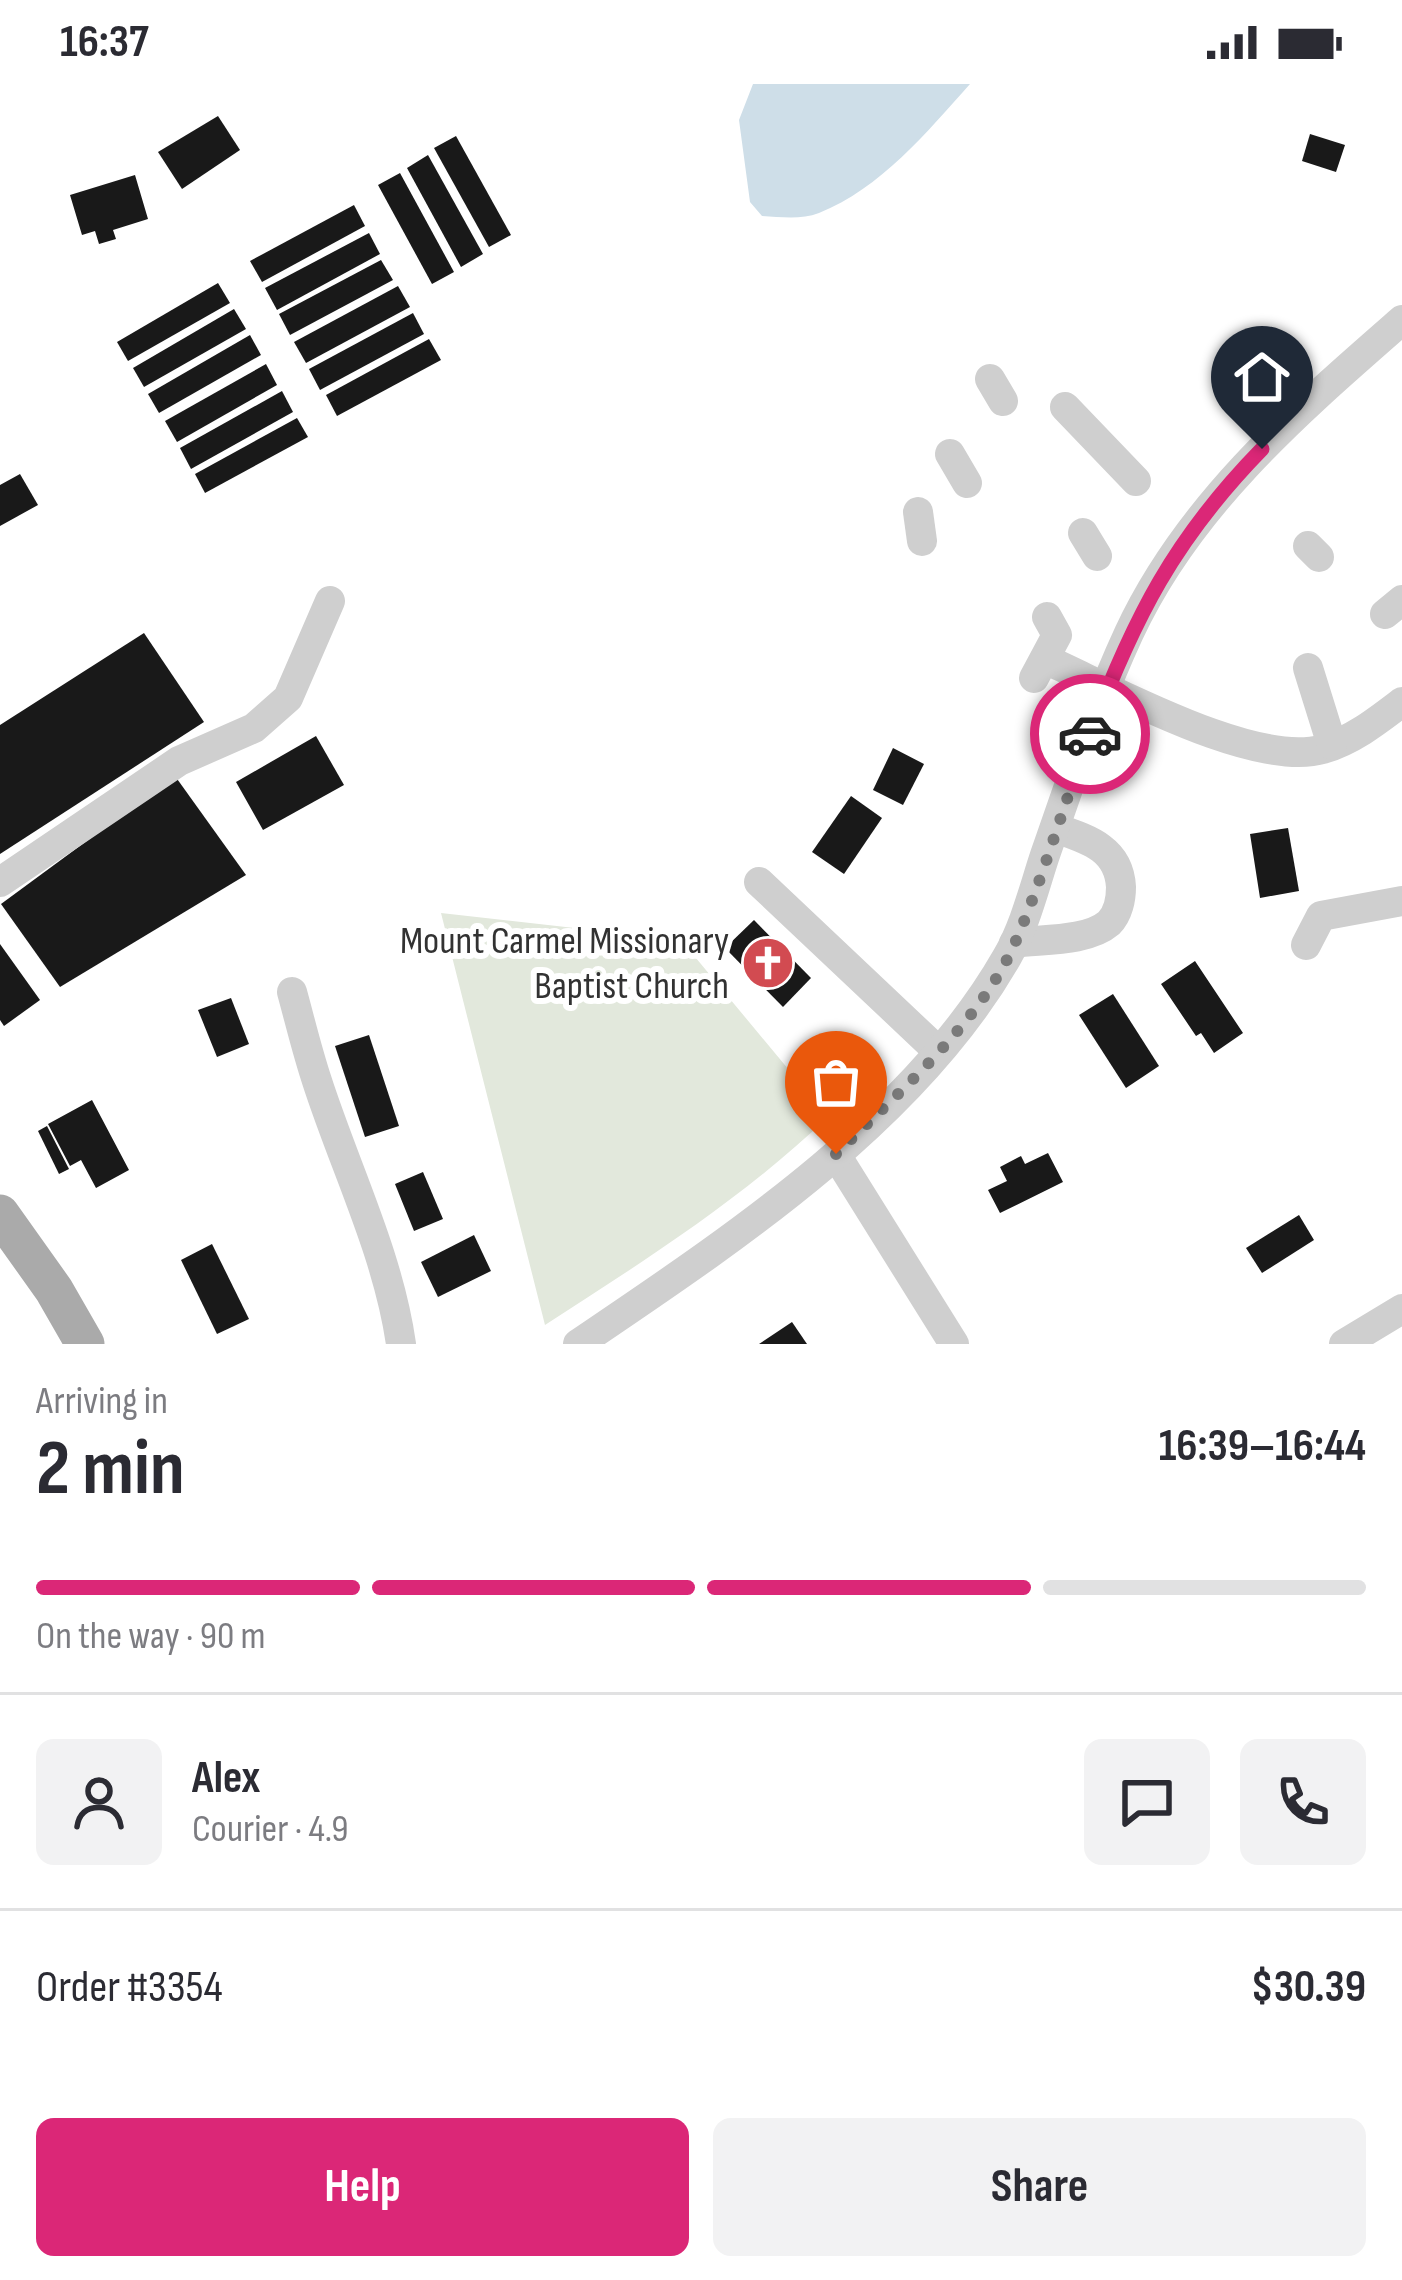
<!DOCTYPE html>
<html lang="en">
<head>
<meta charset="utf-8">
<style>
	body { margin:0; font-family:"Sofia Sans Condensed",sans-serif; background:#f2f2f3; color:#2b2b33; height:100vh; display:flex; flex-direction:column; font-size:45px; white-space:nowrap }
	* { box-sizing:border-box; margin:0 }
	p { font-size:39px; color:#7c7c81 }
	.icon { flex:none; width:66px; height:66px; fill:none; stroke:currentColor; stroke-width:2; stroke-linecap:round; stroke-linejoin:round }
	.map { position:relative; height:1260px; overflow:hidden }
	.side { display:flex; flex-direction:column; background:#fff; flex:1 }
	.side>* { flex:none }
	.pin { position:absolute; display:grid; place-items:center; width:102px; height:102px; color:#fff; margin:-123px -51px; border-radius:50% 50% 50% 0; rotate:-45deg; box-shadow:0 0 12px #0007 }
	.pin .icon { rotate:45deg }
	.courier { position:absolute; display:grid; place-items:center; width:120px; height:120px; margin:-60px; border:9px solid #db2777; border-radius:50%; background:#fff; color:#222; box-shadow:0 3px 15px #0007 }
	.summary em { font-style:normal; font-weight:700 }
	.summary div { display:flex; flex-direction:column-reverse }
	.summary { display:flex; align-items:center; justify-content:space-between; height:204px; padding:0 36px }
	h1 { font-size:78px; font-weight:700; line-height:90px }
	.bar { display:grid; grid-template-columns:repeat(4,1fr); gap:18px 12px; align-content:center; height:144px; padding:0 36px }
	.bar i { height:15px; border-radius:9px; background:#e1e1e2 }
	.bar .current { background:#db2777 }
	.bar p { grid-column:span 4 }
	.line { display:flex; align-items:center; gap:30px; padding:0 36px; border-top:3px solid #e1e1e2 }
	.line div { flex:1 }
	.round { display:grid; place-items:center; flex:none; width:126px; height:126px; border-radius:18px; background:#f2f2f3 }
	.cta { display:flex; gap:24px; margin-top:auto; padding:24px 36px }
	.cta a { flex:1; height:138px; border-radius:18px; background:#db2777; color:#fff; font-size:48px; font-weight:700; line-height:138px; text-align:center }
	.cta a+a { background:#f2f2f3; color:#2b2b33 }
	.status { display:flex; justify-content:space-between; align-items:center; height:84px; padding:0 60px; background:#fff; direction:ltr }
	.status svg { height:33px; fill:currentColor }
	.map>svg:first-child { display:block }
	.green { fill:#e2e8dc }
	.water { fill:#cedee8 }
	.building { fill:#191919 }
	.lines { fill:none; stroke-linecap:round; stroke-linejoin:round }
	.minor { stroke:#cfcfcf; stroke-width:30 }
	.major { stroke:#aaa; stroke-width:39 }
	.done { stroke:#7a7a7a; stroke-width:12; stroke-dasharray:0 21.6 }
	.route { stroke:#db2777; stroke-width:15 }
	.labels { text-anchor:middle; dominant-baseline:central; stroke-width:12; stroke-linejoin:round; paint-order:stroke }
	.poi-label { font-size:39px; fill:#323232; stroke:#fff; text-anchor:end }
</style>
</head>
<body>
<div class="status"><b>16:37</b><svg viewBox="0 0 49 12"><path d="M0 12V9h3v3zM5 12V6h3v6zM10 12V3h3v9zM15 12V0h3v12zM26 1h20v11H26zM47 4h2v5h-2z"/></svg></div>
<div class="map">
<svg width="1402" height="1260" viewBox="0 0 1402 1260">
	<rect width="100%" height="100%" fill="#fff"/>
	<path class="green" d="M441 829 681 856 828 1033C742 1115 644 1177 545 1241Z"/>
	<path class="water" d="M753 0H970C928 47 880 105 819 129 801 136 781 133 762 132L750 118 739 36Z"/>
	<g class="building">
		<path d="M218 32 240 66 182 105 158 68Z"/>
		<path d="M1310 50 1345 61 1336 88 1302 77Z"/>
		<path d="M456 52 511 151 489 163 434 64Z"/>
		<path d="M428 71 483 170 461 183 407 84Z"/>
		<path d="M400 89 454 188 432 200 378 101Z"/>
		<path d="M135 91 148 135 113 146 116 155 99 160 95 147 82 151 70 111Z"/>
		<path d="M354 121 365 142 262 198 250 177Z"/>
		<path d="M369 149 380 170 277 226 265 204Z"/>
		<path d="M381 176 393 196 290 251 279 230Z"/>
		<path d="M218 199 230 219 128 277 117 258Z"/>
		<path d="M398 202 410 223 306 279 294 258Z"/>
		<path d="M234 225 246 245 144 303 133 284Z"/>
		<path d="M413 229 424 250 320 306 309 285Z"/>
		<path d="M250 251 261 271 159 329 148 310Z"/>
		<path d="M429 255 441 276 337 332 326 311Z"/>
		<path d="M266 280 277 301 177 358 165 337Z"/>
		<path d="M282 307 293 328 191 385 180 364Z"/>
		<path d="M297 334 308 353 205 409 195 390Z"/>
		<path d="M20 390 38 421 0 442V401Z"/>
		<path d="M144 549 204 638 0 770V641Z"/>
		<path d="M316 652 344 701 263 746 236 698Z"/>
		<path d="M893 664 924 680 903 721 873 706Z"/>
		<path d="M175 692 246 791 60 903 1 820Z"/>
		<path d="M851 712 882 734 844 790 812 768Z"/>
		<path d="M1288 744 1299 807 1260 814 1250 750Z"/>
		<path d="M754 836 811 894 783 923 725 864Z"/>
		<path d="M0 860 40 916 4 942 0 936Z"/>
		<path d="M1195 877 1243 949 1214 969 1201 949 1196 952 1161 900Z"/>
		<path d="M1113 910 1159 982 1126 1004 1079 931Z"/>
		<path d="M231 914 249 960 217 973 198 926Z"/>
		<path d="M369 951 399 1042 365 1053 335 962Z"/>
		<path d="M92 1016 129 1086 96 1104 81 1076 70 1082 48 1040Z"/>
		<path d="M47 1042 69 1085 59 1090 38 1047Z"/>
		<path d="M1048 1069 1063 1098 1000 1129 988 1106 1007 1097 1000 1083 1021 1072 1025 1080Z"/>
		<path d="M423 1088 443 1135 414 1147 395 1100Z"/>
		<path d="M1299 1131 1314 1156 1262 1189 1246 1164Z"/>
		<path d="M474 1151 491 1187 438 1213 421 1178Z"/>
		<path d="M212 1160 249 1235 217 1250 181 1176Z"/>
		<path d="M792 1238 807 1260H759Z"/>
	</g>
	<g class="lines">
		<g class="minor">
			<path d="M990 295 1003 317"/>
			<path d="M1065 323 1136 397"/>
			<path d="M950 370 967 399"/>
			<path d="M918 428 922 457"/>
			<path d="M1083 449 1097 472"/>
			<path d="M1308 462 1319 473"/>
			<path d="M1385 530 1402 516"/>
			<path d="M1047 576C1112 605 1256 685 1323 665 1353 656 1377 637 1402 618"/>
			<path d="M1308 584 1332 661"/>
			<path d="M1034 594 1057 551 1047 533"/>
			<path d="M0 798 179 677 254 644 288 614 330 517"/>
			<path d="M759 798 938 967"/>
			<path d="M1014 859C1041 855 1087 858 1109 839 1118 830 1121 815 1121 803 1119 764 1087 755 1055 744"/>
			<path d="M1306 861 1321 832 1402 817"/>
			<path d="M292 908C300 937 307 967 317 997 345 1084 388 1169 401 1260"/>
			<path d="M836 1071 954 1260"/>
			<path d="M578 1260C730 1157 914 1036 1007 873 1025 842 1034 804 1045 771 1071 697 1096 620 1129 549 1189 420 1298 327 1402 236"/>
			<path d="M1344 1260 1402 1225"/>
		</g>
		<path class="major" d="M0 1130 54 1206 85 1260"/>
	</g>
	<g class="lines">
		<path class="done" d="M836 1070C897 1010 980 939 1015 859 1044 792 1064 719 1090 650"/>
		<path class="route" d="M1090 650C1134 534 1174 455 1262 365"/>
	</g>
	<defs>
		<g id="church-disc" transform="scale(2.7)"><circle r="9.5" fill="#d24b51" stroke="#fff"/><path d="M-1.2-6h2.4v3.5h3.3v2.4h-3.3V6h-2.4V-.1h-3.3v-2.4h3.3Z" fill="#fff"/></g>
	</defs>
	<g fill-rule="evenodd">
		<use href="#church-disc" x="768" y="879"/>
	</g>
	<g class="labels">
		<g class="poi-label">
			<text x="729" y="857">Mount Carmel Missionary<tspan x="729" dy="45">Baptist Church</tspan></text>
		</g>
	</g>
</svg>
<div class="pin" style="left:836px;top:1070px;background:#ea580c"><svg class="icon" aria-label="bag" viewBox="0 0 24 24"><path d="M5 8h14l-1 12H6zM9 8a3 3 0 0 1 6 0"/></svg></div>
<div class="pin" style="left:1262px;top:365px;background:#1f2937"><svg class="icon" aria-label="home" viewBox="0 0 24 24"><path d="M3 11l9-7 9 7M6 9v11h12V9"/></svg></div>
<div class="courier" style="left:1090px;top:650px"><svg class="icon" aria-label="car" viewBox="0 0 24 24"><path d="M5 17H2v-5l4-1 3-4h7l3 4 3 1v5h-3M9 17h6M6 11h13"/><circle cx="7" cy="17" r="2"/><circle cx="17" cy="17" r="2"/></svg></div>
</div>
<section class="side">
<div class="summary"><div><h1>2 min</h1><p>Arriving in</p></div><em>16:39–16:44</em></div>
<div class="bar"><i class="current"></i><i class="current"></i><i class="current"></i><i></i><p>On the way · 90 m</p></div>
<div class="line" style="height:216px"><a class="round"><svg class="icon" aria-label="person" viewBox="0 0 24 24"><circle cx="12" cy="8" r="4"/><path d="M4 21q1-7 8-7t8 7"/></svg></a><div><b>Alex</b><p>Courier · 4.9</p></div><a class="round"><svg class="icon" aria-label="chat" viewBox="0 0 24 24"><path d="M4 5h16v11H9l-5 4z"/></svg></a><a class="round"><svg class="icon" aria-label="phone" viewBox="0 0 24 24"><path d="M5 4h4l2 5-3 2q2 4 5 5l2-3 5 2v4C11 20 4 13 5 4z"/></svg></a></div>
<div class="line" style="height:156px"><div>Order #3354</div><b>$30.39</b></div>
<div class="cta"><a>Help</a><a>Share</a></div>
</section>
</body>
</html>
